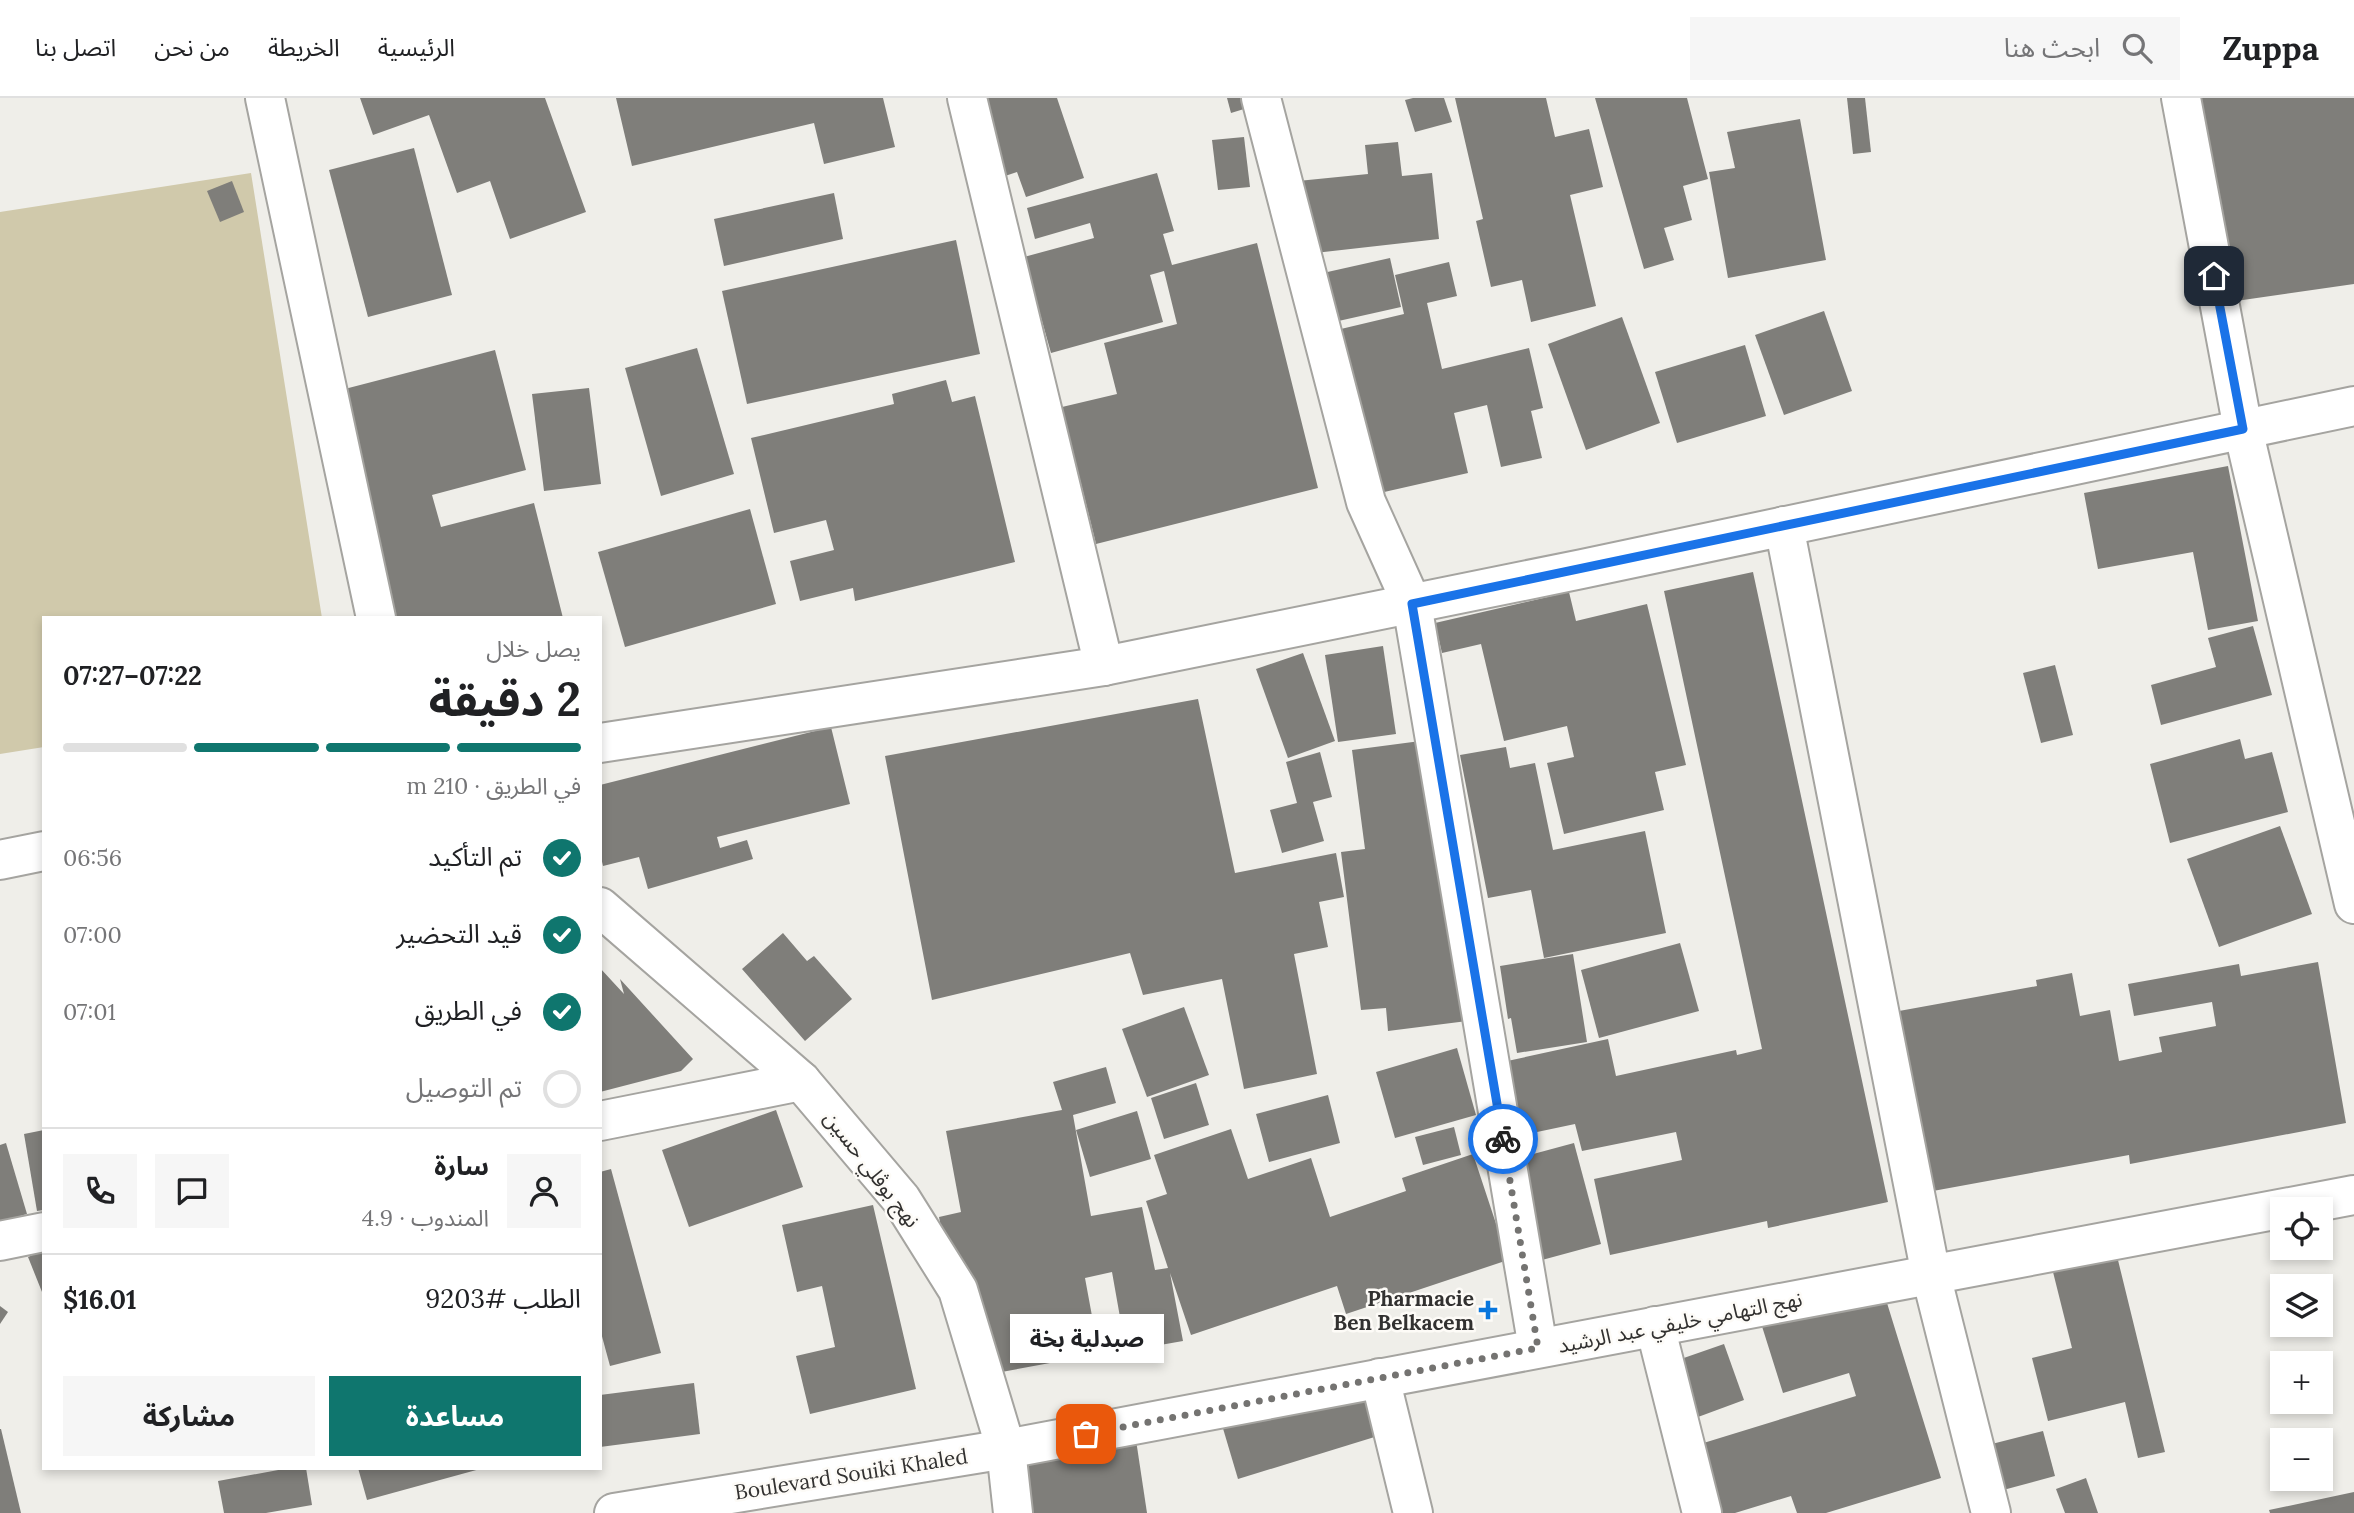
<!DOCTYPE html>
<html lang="ar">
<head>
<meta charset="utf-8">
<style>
	body { margin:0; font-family:Lora,"Noto Sans Arabic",serif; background:#f6f6f6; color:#202124; direction:rtl; height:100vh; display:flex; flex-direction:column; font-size:26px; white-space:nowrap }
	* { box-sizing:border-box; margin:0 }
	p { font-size:23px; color:#757577 }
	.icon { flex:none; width:38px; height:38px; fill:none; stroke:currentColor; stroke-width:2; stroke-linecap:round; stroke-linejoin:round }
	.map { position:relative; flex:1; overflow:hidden; direction:ltr }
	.side { position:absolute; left:42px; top:518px; width:560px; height:854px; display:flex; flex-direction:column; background:#fff; border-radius:0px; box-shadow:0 4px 10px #0003; direction:rtl }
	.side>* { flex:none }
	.buttons { position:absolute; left:2270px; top:1099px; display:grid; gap:14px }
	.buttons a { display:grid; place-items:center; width:63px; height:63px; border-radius:0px; background:#fff; box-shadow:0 4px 10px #0003; font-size:35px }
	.pin { position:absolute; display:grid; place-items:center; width:60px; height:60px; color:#fff; margin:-30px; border-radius:14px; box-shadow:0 4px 10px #0006 }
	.courier { position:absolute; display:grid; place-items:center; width:70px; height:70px; margin:-35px; border:5px solid #1a73e8; border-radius:50%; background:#fff; color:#222; box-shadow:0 2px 9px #0007 }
	.bubble { position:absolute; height:49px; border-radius:0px; background:#fff; box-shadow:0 4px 10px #0003; font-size:23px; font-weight:700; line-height:49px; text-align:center; direction:rtl }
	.summary em { font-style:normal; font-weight:700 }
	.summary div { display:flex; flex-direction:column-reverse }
	.summary { display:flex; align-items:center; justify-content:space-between; height:119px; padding:0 21px }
	h1 { font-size:46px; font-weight:700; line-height:52px }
	.bar { display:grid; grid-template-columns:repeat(4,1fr); gap:10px 7px; align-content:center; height:84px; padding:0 21px }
	.bar i { height:9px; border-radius:5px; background:#e0e0e0 }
	.bar .current { background:#0f766e }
	.bar p { grid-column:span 4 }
	.line { display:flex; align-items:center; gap:18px; padding:0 21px; border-top:2px solid #e0e0e0 }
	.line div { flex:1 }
	.round { display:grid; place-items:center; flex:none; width:74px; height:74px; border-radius:0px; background:#f6f6f6 }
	ol { padding:0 21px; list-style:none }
	li { display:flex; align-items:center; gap:21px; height:77px }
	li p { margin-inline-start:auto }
	li .icon { padding:7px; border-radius:50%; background:#0f766e; color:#fff; stroke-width:4 }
	li:last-child { color:#757577 }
	li i { width:38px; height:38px; border:4px solid #e0e0e0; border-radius:50% }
	.cta { display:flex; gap:14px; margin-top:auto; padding:14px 21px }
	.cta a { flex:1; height:80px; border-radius:0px; background:#0f766e; color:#fff; font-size:28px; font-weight:700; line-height:80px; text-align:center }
	.cta a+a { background:#f6f6f6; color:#202124 }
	header { display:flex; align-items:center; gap:42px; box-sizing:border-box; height:98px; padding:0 35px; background:#fff; border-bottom:2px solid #e0e0e0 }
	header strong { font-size:33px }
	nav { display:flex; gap:38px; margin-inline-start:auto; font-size:24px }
	.search { width:490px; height:63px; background:#f6f6f6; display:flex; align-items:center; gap:18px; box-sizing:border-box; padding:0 24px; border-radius:0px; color:#757577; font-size:26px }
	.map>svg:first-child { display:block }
	.green { fill:#d0c9ab }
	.building { fill:#7f7e7a }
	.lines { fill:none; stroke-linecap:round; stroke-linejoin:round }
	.minor-casing { stroke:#a5a4a0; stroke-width:42 }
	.secondary-casing { stroke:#a5a4a0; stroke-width:42 }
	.primary-casing { stroke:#a5a4a0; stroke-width:42 }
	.minor { stroke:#fff; stroke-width:38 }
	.secondary { stroke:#fff; stroke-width:38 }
	.primary { stroke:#fff; stroke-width:38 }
	.done { stroke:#747371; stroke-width:7; stroke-dasharray:0 12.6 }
	.route { stroke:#1a73e8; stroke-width:9 }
	.poi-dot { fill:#0876dd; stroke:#fdfbf7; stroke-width:2.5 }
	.labels { text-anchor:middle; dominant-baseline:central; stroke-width:5; stroke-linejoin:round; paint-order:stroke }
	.street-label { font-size:21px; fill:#323130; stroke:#fdfbf7 }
	.poi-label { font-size:21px; font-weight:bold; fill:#323130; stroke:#fdfbf7; text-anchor:end }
</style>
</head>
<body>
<header>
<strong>Zuppa</strong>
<div class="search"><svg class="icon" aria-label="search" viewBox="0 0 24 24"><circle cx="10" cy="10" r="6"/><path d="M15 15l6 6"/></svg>ابحث هنا</div>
<nav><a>الرئيسية</a><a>الخريطة</a><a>من نحن</a><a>اتصل بنا</a></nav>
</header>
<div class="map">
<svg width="2354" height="1415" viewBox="0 0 2354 1415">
	<rect width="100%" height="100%" fill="#efeee9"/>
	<path class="green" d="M251 75 322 520H44V649L0 656V114Z"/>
	<g class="building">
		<path d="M360 0H545L586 114 510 141 490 83 457 95 429 17 373 37Z"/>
		<path d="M616 0H883L895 49 824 66 814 25 632 68Z"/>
		<path d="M972 0H1057L1084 80 1026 99 1017 74 999 80Z"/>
		<path d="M1227 0H1255L1257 7 1231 15Z"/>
		<path d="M1413 0H1444L1452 24 1415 34 1405 2Z"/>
		<path d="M1455 0H1546L1555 39 1589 31 1603 89 1570 97 1596 208 1531 224 1522 182 1491 189 1476 123 1483 121Z"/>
		<path d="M1595 0H1687L1708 81 1683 88 1692 122 1664 130 1674 162 1644 171Z"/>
		<path d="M1847 0H1865L1871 54 1853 56Z"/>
		<path d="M2198 0H2354V186L2229 204Z"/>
		<path d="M1800 21 1826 162 1728 180 1709 74 1735 70 1727 34Z"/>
		<path d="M1244 39 1250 89 1218 92 1212 42Z"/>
		<path d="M1398 44 1402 78 1432 75 1439 141 1306 156 1298 83 1368 76 1365 47Z"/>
		<path d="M414 50 452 197 368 219 329 72Z"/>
		<path d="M1157 75 1174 133 1163 136 1172 167 1257 145 1318 390 1096 446 1062 309 1117 296 1104 245 1177 226 1164 173 1150 177 1163 224 1051 255 1024 159 1094 140 1090 125 1035 141 1027 110Z"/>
		<path d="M232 83 244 114 220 124 207 93Z"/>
		<path d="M834 95 843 141 724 168 714 121Z"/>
		<path d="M956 142 980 256 747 306 722 193Z"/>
		<path d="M1390 160 1401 209 1334 224 1323 175Z"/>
		<path d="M1449 164 1457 198 1427 205 1442 271 1529 250 1543 310 1531 313 1542 360 1501 369 1487 307 1454 315 1468 375 1371 397 1324 235 1404 216 1395 177Z"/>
		<path d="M1824 213 1852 293 1784 317 1755 237Z"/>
		<path d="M1622 219 1660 325 1586 352 1548 246Z"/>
		<path d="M1745 247 1766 318 1677 345 1655 274Z"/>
		<path d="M697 250 734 376 661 398 625 270Z"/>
		<path d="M495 252 526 372 432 397 441 429 534 405 563 520H395L337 293Z"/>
		<path d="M946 282 952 304 975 298 1015 464 855 503 853 490 800 503 790 463 834 452 826 422 774 435 751 340 894 306 892 296Z"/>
		<path d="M589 290 601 386 544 393 532 296Z"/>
		<path d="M2228 368 2258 523 2208 532 2193 454 2098 471 2084 395Z"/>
		<path d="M750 411 776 506 625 549 598 454Z"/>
		<path d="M1753 474 1888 1104 1768 1130 1767 1123 1610 1157 1594 1081 1682 1062 1676 1034 1582 1053 1575 1026 1513 1039 1498 965 1608 941 1616 978 1736 952 1737 957 1762 951 1664 493Z"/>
		<path d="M1569 494 1576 523 1647 506 1686 667 1655 674 1664 712 1564 736 1547 665 1574 659 1567 628 1504 643 1481 546 1442 555 1435 525Z"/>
		<path d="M2253 528 2272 597 2161 627 2151 587 2216 569 2208 540Z"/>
		<path d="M1383 548 1396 636 1338 644 1325 557Z"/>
		<path d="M1303 555 1335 643 1288 660 1256 571Z"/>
		<path d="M2055 567 2073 637 2041 645 2023 575Z"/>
		<path d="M1198 601 1235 775 1336 755 1344 799 1319 804 1328 849 1294 856 1317 976 1244 991 1222 881 1143 897 1130 855 932 902 885 658Z"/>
		<path d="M831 629 850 706 717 739 720 750 747 742 753 761 648 791 639 759 603 768 600 755V687Z"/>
		<path d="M2240 641 2245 661 2272 654 2288 714 2170 745 2150 666Z"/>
		<path d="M1428 642 1483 921 1388 933 1386 910 1361 912 1341 754 1365 751 1352 652Z"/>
		<path d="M1506 649 1510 670 1535 665 1553 752 1645 733 1666 835 1544 860 1531 792 1488 800 1460 657Z"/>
		<path d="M1320 654 1332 699 1313 704 1324 743 1282 755 1270 712 1297 705 1286 664Z"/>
		<path d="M2280 728 2312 816 2219 849 2187 761Z"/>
		<path d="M783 835 807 863 814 858 852 901 805 943 742 871Z"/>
		<path d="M1680 845 1699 913 1599 940 1581 872Z"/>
		<path d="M1573 856 1587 944 1517 955 1511 920 1508 921 1500 868Z"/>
		<path d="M2318 864 2346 1025 2130 1066 2129 1057 1922 1095 1888 915 2037 888 2036 882 2072 875 2080 918 2110 912 2119 963 2162 954 2159 939 2216 928 2212 904 2134 918 2128 886 2239 866 2241 878Z"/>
		<path d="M600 870 624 896 620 881 693 961 681 973 600 994Z"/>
		<path d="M1184 909 1209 977 1147 999 1122 931Z"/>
		<path d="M1457 950 1476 1017 1395 1040 1376 974Z"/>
		<path d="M1106 969 1116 1005 1073 1017 1091 1118 1142 1109 1155 1172 1168 1170 1146 1103 1167 1096 1154 1057 1231 1031 1248 1081 1311 1060 1330 1119 1406 1093 1402 1080 1473 1056 1508 1162 1346 1216 1337 1188 1191 1237 1170 1175 1183 1243 1126 1253 1112 1174 1085 1180 1099 1256 969 1280 939 1119 961 1114 946 1033 1062 1012 1053 984Z"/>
		<path d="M1196 985 1209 1027 1164 1041 1151 1000Z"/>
		<path d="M1328 997 1340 1045 1269 1064 1256 1016Z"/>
		<path d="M776 1012 803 1089 689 1129 662 1052Z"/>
		<path d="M1137 1013 1151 1061 1090 1079 1076 1032Z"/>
		<path d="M1454 1029 1461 1057 1423 1067 1415 1039Z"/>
		<path d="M44 1032V1112L37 1113 24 1036Z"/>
		<path d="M6 1045 27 1116 0 1124V1047Z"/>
		<path d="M1574 1045 1601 1146 1542 1162 1515 1061Z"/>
		<path d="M611 1071 661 1255 610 1268 600 1231V1074Z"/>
		<path d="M873 1107 916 1291 810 1316 796 1258 835 1249 822 1188 797 1194 782 1127Z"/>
		<path d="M44 1152V1199L28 1159Z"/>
		<path d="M2117 1158 2165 1354 2138 1360 2125 1304 2048 1323 2032 1260 2072 1250 2053 1174Z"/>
		<path d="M1883 1192 1941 1380 1826 1415H1797L1791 1398 1735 1415H1718L1697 1347 1856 1298 1849 1275 1783 1295 1760 1222Z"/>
		<path d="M0 1208 8 1214 0 1226Z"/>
		<path d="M1724 1246 1744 1302 1698 1319 1678 1262Z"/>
		<path d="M1362 1273 1381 1337 1238 1381 1219 1317Z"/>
		<path d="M694 1285 700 1336 600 1349V1297Z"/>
		<path d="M0 1331H1L21 1415H0Z"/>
		<path d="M2043 1333 2055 1378 1992 1395 1980 1349Z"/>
		<path d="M1136 1342 1147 1415H1009L1001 1361Z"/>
		<path d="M289 1370H306L312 1407 266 1415H224L218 1383Z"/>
		<path d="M358 1370H479L480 1371 367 1402Z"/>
		<path d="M2086 1380 2098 1415H2065L2056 1391Z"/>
		<path d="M2354 1394V1415H2270L2269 1412Z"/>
	</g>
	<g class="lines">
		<g class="minor-casing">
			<g id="minor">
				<path d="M265 0 376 520"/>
				<path d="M967 0 1104 568"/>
				<path d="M1261 0 1366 404 1412 506 1538 1250"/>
				<path d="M2181 0 2243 331 2354 806"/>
				<path d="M1784 428 1931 1177 1991 1415"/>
				<path d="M600 1023 801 983"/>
				<path d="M0 1143 44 1134"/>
				<path d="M1655 1228 1702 1415"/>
				<path d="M1380 1280 1413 1415"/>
				<path d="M614 1415 1006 1351 2354 1097"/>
			</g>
		</g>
		<g class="secondary-casing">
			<path id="secondary" d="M600 809 801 983 901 1101 958 1192 1006 1351 1013 1415"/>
		</g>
		<g class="primary-casing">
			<g id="primary">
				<path d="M600 645 1104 568 1582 471 2354 308"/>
				<path d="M0 762 44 753"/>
			</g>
		</g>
		<use href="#minor" class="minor"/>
		<use href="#secondary" class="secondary"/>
		<use href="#primary" class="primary"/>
	</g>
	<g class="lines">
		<path class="done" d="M1086 1336 1538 1250 1503 1041"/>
		<path class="route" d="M1503 1041 1412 506 2243 331 2214 178"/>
	</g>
	<path class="poi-dot" d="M1484.5 1201.5h7v7h7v7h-7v7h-7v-7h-7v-7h7z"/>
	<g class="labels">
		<g class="street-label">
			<text transform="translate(872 1071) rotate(52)">نهج بوڨلي حسين</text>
			<text transform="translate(1680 1224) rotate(-11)">نهج التهامي خليفي عبد الرشيد</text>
			<text transform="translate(851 1376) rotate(-9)">Boulevard Souiki Khaled</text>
		</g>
		<g class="poi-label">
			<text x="1474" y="1200">Pharmacie<tspan x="1474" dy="24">Ben Belkacem</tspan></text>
		</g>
	</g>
</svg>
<div class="buttons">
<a><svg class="icon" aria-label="locate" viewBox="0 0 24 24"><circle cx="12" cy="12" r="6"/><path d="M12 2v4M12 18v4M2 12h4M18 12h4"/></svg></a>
<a><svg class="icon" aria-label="layers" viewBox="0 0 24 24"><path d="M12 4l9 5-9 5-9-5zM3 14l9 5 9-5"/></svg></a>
<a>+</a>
<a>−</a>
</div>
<div class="pin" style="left:1086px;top:1336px;background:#ea580c"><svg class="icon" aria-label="bag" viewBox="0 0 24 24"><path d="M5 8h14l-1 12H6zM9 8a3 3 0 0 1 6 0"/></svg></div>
<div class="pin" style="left:2214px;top:178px;background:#1f2937"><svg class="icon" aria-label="home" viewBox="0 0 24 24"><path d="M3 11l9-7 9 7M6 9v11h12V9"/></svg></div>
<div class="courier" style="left:1503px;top:1041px"><svg class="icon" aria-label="bike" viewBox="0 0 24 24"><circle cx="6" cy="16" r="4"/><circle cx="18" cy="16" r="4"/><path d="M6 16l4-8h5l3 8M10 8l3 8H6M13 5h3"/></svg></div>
<div class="bubble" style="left:1010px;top:1216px;width:154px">صبدلية بخة</div>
<section class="side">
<div class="summary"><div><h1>2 دقيقة</h1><p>يصل خلال</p></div><em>07:22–07:27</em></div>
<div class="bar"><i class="current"></i><i class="current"></i><i class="current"></i><i></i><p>في الطريق · 210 m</p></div>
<ol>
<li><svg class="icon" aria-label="check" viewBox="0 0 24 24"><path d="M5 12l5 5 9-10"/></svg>تم التأكيد<p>06:56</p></li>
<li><svg class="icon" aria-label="check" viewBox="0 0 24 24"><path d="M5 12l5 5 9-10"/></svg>قيد التحضير<p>07:00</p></li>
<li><svg class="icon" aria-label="check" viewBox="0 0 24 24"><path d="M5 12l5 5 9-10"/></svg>في الطريق<p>07:01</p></li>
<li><i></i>تم التوصيل</li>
</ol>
<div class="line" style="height:126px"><a class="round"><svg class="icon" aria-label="person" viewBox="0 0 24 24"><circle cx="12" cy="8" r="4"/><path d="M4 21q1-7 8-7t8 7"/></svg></a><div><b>سارة</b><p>المندوب · 4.9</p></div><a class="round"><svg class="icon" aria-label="chat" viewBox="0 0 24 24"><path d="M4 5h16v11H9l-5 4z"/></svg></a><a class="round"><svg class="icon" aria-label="phone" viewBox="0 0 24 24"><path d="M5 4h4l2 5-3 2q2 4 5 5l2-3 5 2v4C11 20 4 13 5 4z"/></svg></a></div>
<div class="line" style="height:91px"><div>الطلب #9203</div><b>$16.01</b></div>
<div class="cta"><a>مساعدة</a><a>مشاركة</a></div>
</section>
</div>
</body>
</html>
